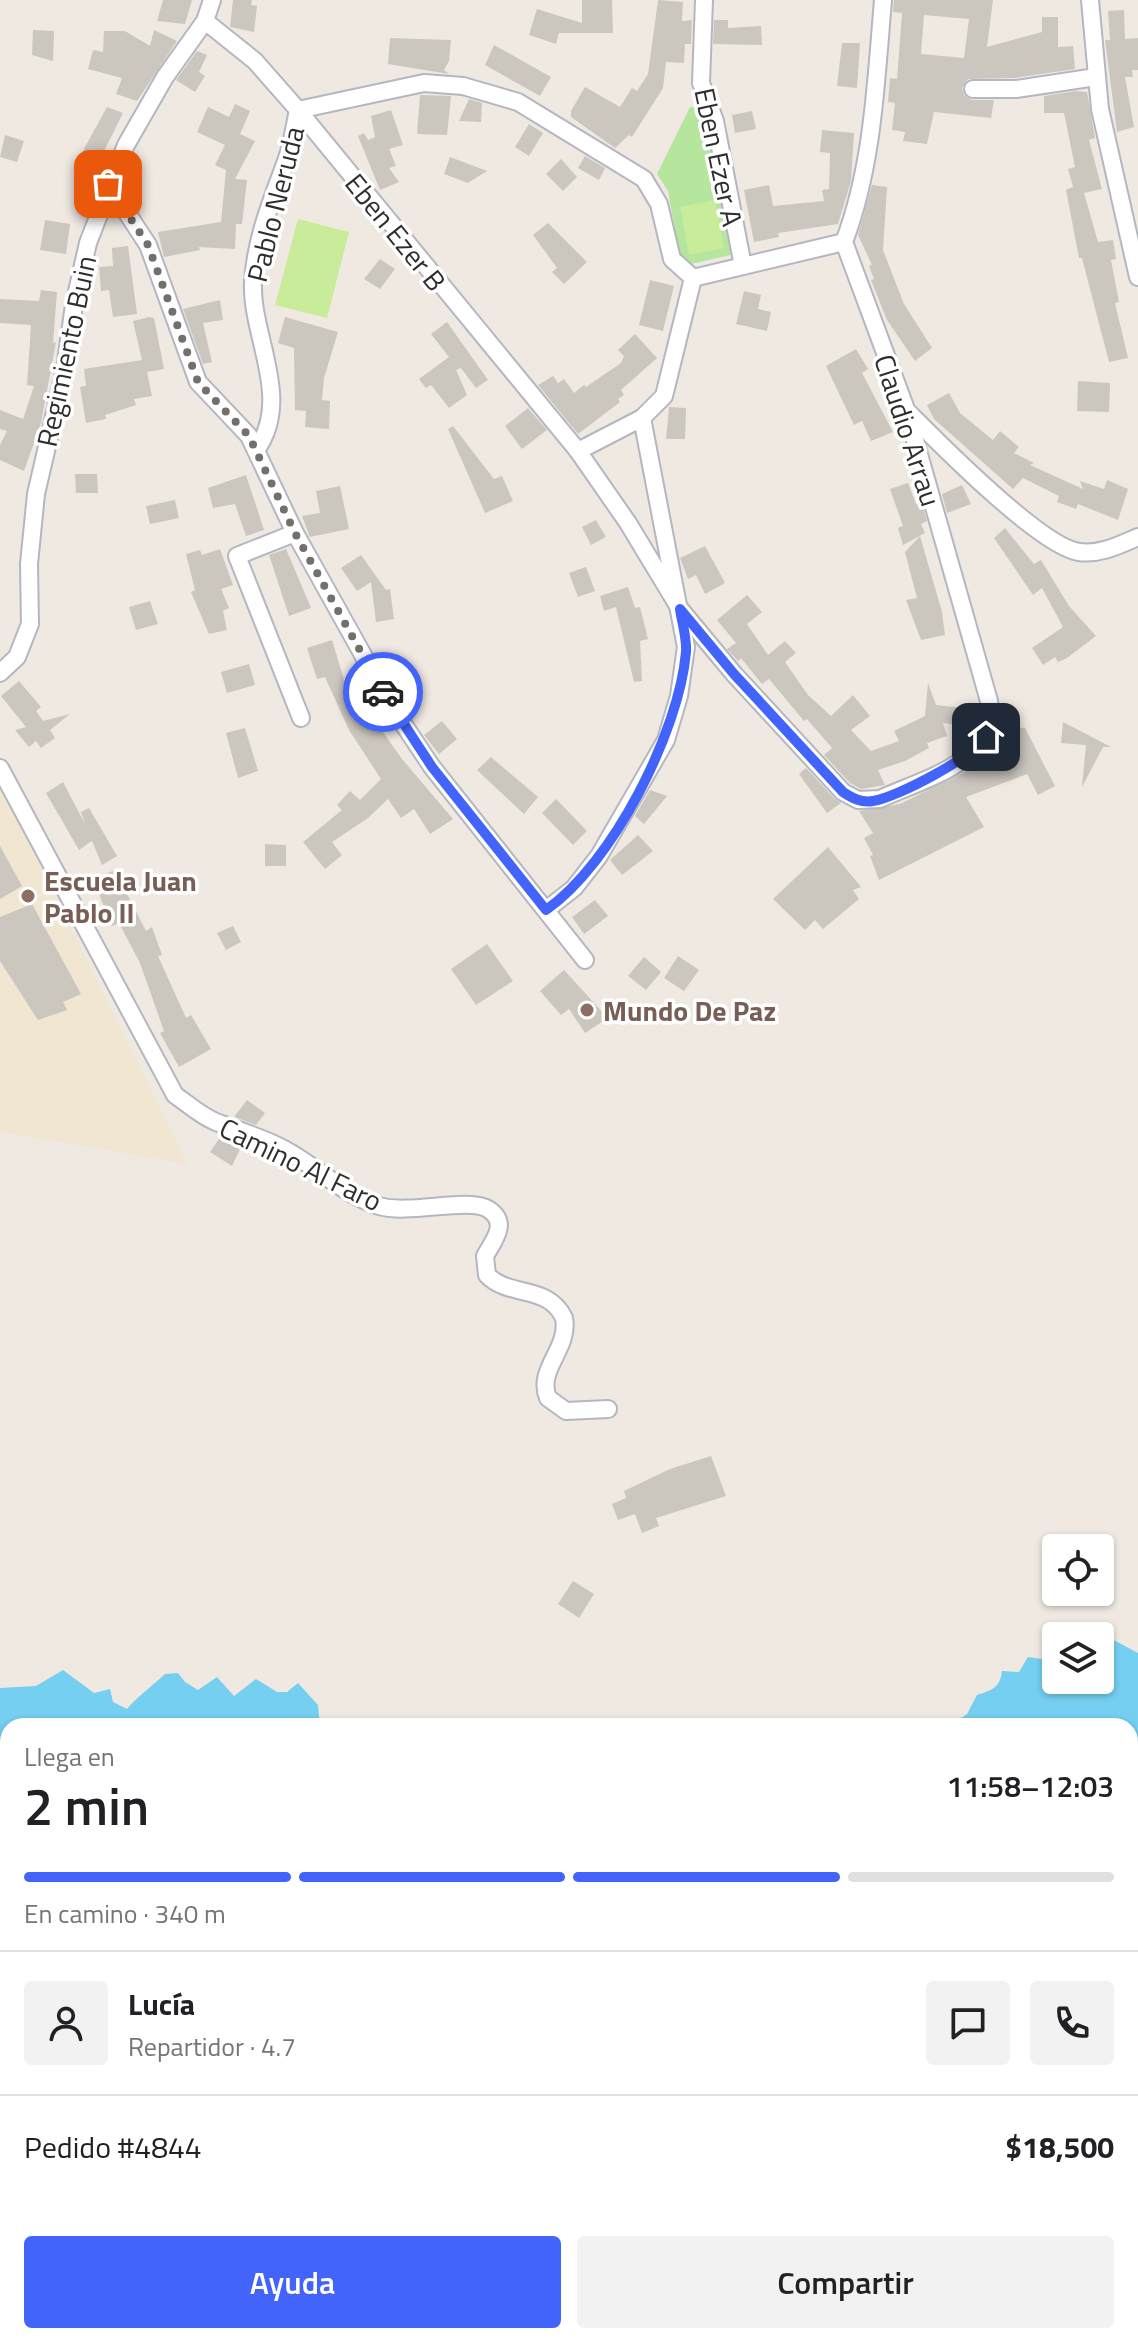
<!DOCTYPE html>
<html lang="es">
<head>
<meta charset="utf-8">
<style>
	body { margin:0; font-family:"Titillium Web",sans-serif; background:#f2f2f2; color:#202124; height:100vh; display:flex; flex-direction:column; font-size:30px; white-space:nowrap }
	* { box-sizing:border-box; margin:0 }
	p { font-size:26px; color:#757577 }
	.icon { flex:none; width:44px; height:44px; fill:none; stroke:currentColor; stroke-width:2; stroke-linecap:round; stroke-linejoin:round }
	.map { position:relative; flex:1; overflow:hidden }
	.sheet { position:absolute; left:0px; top:1718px; width:1138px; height:626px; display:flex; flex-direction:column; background:#fff; border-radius:24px 24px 0 0; box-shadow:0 2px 6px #0004 }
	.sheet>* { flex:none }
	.fabs { position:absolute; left:1042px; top:1534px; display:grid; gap:16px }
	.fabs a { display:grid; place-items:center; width:72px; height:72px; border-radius:8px; background:#fff; box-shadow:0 2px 6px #0004; font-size:40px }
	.pin { position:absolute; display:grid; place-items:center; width:68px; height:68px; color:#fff; margin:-34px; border-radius:16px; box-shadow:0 4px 12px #0006 }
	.courier { position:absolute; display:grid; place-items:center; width:80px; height:80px; margin:-40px; border:6px solid #4264fb; border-radius:50%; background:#fff; color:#222; box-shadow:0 2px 10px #0007 }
	.summary em { font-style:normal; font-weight:600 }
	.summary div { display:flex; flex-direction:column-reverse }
	.summary { display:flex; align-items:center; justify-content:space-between; height:136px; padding:0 24px }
	h1 { font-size:52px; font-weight:600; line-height:60px }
	.bar { display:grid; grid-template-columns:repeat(4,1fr); gap:12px 8px; align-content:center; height:96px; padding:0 24px }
	.bar i { height:10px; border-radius:6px; background:#e0e0e0 }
	.bar .selected { background:#4264fb }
	.bar p { grid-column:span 4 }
	.line { display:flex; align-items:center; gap:20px; padding:0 24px; border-top:2px solid #e0e0e0 }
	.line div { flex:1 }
	.round { display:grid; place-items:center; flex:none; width:84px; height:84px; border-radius:8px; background:#f2f2f2 }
	.cta { display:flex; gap:16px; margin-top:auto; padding:16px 24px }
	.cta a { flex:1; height:92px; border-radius:8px; background:#4264fb; color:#fff; font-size:32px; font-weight:600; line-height:92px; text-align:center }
	.cta a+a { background:#f2f2f2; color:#202124 }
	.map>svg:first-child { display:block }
	.education { fill:#f0e6d1 }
	.green { fill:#b6e59e }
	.pitch { fill:#c9ec9a }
	.water { fill:#75cff0 }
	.building { fill:#cbc7bf; fill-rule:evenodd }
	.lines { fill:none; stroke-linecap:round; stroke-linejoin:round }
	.street-casing { stroke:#b4b7c1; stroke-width:20 }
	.street { stroke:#fff; stroke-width:16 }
	.done { stroke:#726f6d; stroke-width:8; stroke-dasharray:0 14.4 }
	.route { stroke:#4264fb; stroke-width:10 }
	.education-dot { fill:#8d6e63; stroke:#fff; stroke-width:3 }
	.labels { text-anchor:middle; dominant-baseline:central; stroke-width:7; stroke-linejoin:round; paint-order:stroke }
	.street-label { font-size:28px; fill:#2e2e2e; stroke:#fff }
	.education-label { font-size:28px; font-weight:bold; fill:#785e54; stroke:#fff; text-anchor:start }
</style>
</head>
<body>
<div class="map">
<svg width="1138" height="2343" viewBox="0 0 1138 2343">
	<rect width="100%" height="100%" fill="#efe9e1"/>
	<path class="education" d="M0 787 9 802 187 1164 0 1132Z"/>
	<path class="green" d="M690 107 702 108 715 149 735 254 691 264 680 258 668 191 657 174Z"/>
	<g class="pitch">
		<path d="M715 200 724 248 689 255 680 207Z"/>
		<path d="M298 219 349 232 327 318 275 305Z"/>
	</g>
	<path class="water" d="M1095 1630 1138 1653V2343H0V1688L36 1686 63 1670 94 1693 110 1689 113 1702 127 1709C138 1696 152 1686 165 1674L178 1673 185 1682 198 1690 217 1677 234 1696 256 1679 277 1692H287L298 1683 318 1705 320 1726H8V2336H1130V1726H949L967 1714 977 1695C992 1690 1000 1688 1002 1671L1019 1672 1028 1657 1049 1660 1056 1653V1680H1100V1636H1091Z"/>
	<g class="building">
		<path d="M163 0H192L185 24 157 21Z"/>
		<path d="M233 0H252L251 5 257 6 254 32 230 27Z"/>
		<path d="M582 0H612L613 33H559L556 44 529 35 537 9 582 23Z"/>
		<path d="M658 0 683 2 682 21 692 20 691 44H685L684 63 666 62 663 88 632 137 629 135 615 148 571 117V111L585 87 620 107 632 88 637 91 648 74Z"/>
		<path d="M894 0H993L987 47 1042 32V17H1058V47L1073 46 1075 69 1015 78 968 79 962 88 964 95 972 100H994L991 118 934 112 927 144 903 141 905 132 892 130 895 103 888 102 890 78 897 79 902 13 893 12ZM924 15 969 19 964 58 921 54Z"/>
		<path d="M1124 10 1125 39 1138 38V70H1132L1133 77H1125L1134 127 1117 132 1105 40H1110L1108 11Z"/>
		<path d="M714 20H728V28L761 26 762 45 713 44Z"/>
		<path d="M33 30 54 31 53 61 32 55Z"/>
		<path d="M154 30 177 41 137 101 116 94 122 78 88 69 93 50 103 52 104 31H125L150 46Z"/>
		<path d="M390 38 451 40 449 61 444 70 449 74 388 64Z"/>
		<path d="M842 43H860L857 88 837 86Z"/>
		<path d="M494 45 551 77 540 96 485 65Z"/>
		<path d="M197 51 207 55 199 72 205 76 195 92 176 80Z"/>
		<path d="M1076 91 1087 92 1095 138 1089 140 1102 189 1084 193 1098 242 1113 240 1116 259 1111 260 1119 302 1115 303 1128 358 1109 362 1082 258H1079L1066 190 1073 187 1068 169 1075 167 1064 113H1044V96Z"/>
		<path d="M420 95 451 96 447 135 417 134Z"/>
		<path d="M469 99 482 103 481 122 459 121Z"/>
		<path d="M235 104 250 111 240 134 255 141 235 179 247 180 242 224H236L235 249 199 247 200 250 164 257 158 232 221 222 226 170 215 165 225 145 197 132 208 107 229 117Z"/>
		<path d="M107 107 123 113 96 167 79 158Z"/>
		<path d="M391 110 403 145 389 149 396 166 389 168 399 182 380 190 358 136 364 133 368 140 375 137 371 116Z"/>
		<path d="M752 111 756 129 735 133 732 115Z"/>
		<path d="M529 124 543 133 529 156 515 147Z"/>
		<path d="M822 130 854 133 851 181 838 224 778 233 779 237 754 242 744 190 769 185 773 206 824 201 822 190 829 189 830 153 820 152Z"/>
		<path d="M5 135 24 141 17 162 0 157Z"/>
		<path d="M585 156 605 168 599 180 578 168Z"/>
		<path d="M450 157 487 171 468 183 444 174Z"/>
		<path d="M561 159 577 177 563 191 546 174Z"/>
		<path d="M872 185 887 187 883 250 904 304 932 348 915 361 887 320 871 280 874 279 869 266 872 265 858 235Z"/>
		<path d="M45 220 70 224 66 254 40 250Z"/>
		<path d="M548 223 587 262 564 284 552 272 557 268 533 235Z"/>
		<path d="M128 246 137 314 113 317 109 290 101 291 99 267 113 266 112 248Z"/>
		<path d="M380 259 395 269 380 289 364 279Z"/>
		<path d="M650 280 674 286 663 331 639 325Z"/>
		<path d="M41 290 57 292 53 343 56 342 41 423 24 471 0 460V445L7 431 0 429V410L23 419 34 386 27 385 31 325 0 323V299L39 301Z"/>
		<path d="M744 291 761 295 758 309 771 312 767 331 736 324Z"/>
		<path d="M220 300 223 320 203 323 212 362 203 364 183 309Z"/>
		<path d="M149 317 154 318 164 369 147 372 152 396 134 399 136 405 105 415 106 419 86 423 80 387 86 386 84 369 142 360 133 321Z"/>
		<path d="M285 317 338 332 324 378 322 400 330 401 329 429 305 427 306 411 295 410 294 348 278 343Z"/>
		<path d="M447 322 488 380 476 388 461 368 456 370 467 395 449 408 431 385 426 388 419 379 449 357 431 334Z"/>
		<path d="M635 334 657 358 621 390 624 395 618 399 620 402 578 434 538 385 553 376 558 383 564 379 574 393 584 385 586 387 621 363 624 356 618 350Z"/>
		<path d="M856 349 868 369 862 373 893 432 871 441 862 421 854 425 826 366Z"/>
		<path d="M1078 381 1110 383 1109 412 1077 411Z"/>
		<path d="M949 393 960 413 993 440 1000 431 1019 447 1014 453 1034 463 1030 465 1083 489 1080 481 1104 489 1107 480 1128 489 1118 520 1078 504 1076 509 1057 502 1059 496 1023 478 1013 489 934 419 927 405Z"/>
		<path d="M669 407 686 408 685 439H666Z"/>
		<path d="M528 408 547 430 522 449 505 426Z"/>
		<path d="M453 426 494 479 502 476 513 501 485 513 448 429Z"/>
		<path d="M75 474H97L98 493H76Z"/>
		<path d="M246 475 264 530 246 536 235 504 213 508 208 488Z"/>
		<path d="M908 483 916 504 921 502 927 521 921 524 925 533 903 545 898 528 903 526 890 489Z"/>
		<path d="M962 485 971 504 947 513 942 494Z"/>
		<path d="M340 486 349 529 310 537 302 516 320 513 316 491Z"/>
		<path d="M175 500 179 518 150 524 146 506Z"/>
		<path d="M596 520 606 537 591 545 582 527Z"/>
		<path d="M1005 528 1034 564 1041 560 1069 606 1096 636 1067 658 1058 662 1055 657 1043 665 1032 648 1063 627 1042 588 1033 595 994 538Z"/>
		<path d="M920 536 942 612 945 635 921 640 906 600 917 598 905 552Z"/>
		<path d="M705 546 725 583 705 594 696 575 688 579 680 558Z"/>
		<path d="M220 549 233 585 221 589 229 608 223 611 227 630 209 634 191 592 195 590 186 554 200 550 202 555Z"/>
		<path d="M286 549 311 608 289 616 269 555Z"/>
		<path d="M361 555 386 590 390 589 394 619 376 622 371 582 357 591 341 568Z"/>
		<path d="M586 567 595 591 578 597 569 573Z"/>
		<path d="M628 587 635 608 640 607 648 639 640 641 642 681 634 682 616 607 604 611 600 596Z"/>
		<path d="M747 595 762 612 747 624 768 655 785 641 796 653 785 662 808 695 831 716 853 695 870 716 851 730 871 751 899 741 894 731 925 716 928 683 936 705 963 708 961 725 943 723 947 736 927 743 929 748 905 761 878 770 885 785 861 789 850 783 824 755 832 748 807 719 804 721 769 679 762 684 741 658 738 661 727 649 736 643 717 620Z"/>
		<path d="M150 601 158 624 136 630 129 607Z"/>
		<path d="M332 640 344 680 355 676 375 721 402 759 453 819 430 834 414 809 401 818 388 799 368 818 332 842 342 855 325 869 303 842 342 810 337 805 350 791 360 800 381 779 349 730 325 677 317 679 307 648Z"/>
		<path d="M249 664 255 685 227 693 221 672Z"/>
		<path d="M19 681 41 707 36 711 43 721 70 714 50 730 55 738 41 748 36 741 29 747 15 730 26 727 1 696Z"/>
		<path d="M442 721 457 739 439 754 424 735Z"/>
		<path d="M1063 722 1111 747H1103L1082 787 1086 745 1061 743Z"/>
		<path d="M999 726 1025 728 1055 786 1038 795 1027 774 966 797 984 827 879 880 870 856 873 855 864 838 873 833 859 811 900 804 991 759Z"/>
		<path d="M245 728 258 771 238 778 226 733Z"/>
		<path d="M491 757 538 797 524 814 477 770Z"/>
		<path d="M806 768 835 799 841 803 827 813 799 774Z"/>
		<path d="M63 782 85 824 81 812 89 808 117 856 102 865 92 841 79 850 46 793Z"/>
		<path d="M650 790 667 796 644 824 635 816Z"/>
		<path d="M556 799 587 831 573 845 542 813Z"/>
		<path d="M638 835 653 851 622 875 610 860Z"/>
		<path d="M265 844 286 845V866H265Z"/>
		<path d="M0 846 22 886 0 899Z"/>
		<path d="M828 847 861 887 853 890 859 899 823 929 815 920 805 930 773 899Z"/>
		<path d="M115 870 146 931 152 927 162 955 158 956 186 1018 191 1015 211 1049 179 1067 160 1033 164 1031 140 963 119 923 112 926 93 879Z"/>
		<path d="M595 900 608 916 584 934 572 917Z"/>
		<path d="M32 904 81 994 63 1002 67 1010 38 1020 0 961V917Z"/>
		<path d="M233 926 241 942 226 950 217 933Z"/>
		<path d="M487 944 513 981 476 1005 451 969Z"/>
		<path d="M678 956 699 970 684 991 664 978Z"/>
		<path d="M644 957 661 972 646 990 628 976Z"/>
		<path d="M564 970 608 1018 585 1033 569 1009 561 1015 540 991Z"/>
		<path d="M247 1100 265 1113 256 1125 234 1117Z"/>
		<path d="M221 1136 243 1143 232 1166 210 1152Z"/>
		<path d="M711 1456 726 1496 656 1518 659 1526 642 1533 635 1514 618 1520 612 1504 626 1498 624 1491 670 1469Z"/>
		<path d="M573 1581 594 1594 579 1618 558 1604Z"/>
	</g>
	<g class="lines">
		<g class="street-casing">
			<g id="street">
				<path d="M704 0 701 83 715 121 743 266"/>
				<path d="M1090 0 1100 109 1138 277"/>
				<path d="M205 21 255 61 298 110 578 451 628 523 680 609 734 674 843 792 858 800 880 799C923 779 1000 761 989 701L907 412 844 242C873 166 876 81 883 0"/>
				<path d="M973 89H1016L1096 77"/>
				<path d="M108 184 148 245 198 382 249 436 295 533 392 707 432 767 585 960"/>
				<path d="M693 278 844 242"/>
				<path d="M909 413C940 444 1040 546 1079 552 1100 555 1119 545 1138 537"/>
				<path d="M256 450C293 399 251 337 253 283 255 241 271 202 285 164 292 147 294 128 298 110L424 83 463 86 518 102 644 179 659 204 672 259 693 278"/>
				<path d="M578 451 642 418"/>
				<path d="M295 533 237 556 301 718"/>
				<path d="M0 673 17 657 30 624 29 564 36 494 65 369 74 305 88 243 126 145 165 77 205 21 212 0"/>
				<path d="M0 768 175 1095C188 1104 201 1116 216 1122 239 1131 262 1137 284 1149 316 1166 344 1195 379 1206 409 1215 469 1197 488 1209 510 1223 493 1241 485 1256L487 1275C509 1298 548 1284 564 1318 570 1349 536 1369 548 1398L566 1411 608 1409"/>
				<path d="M546 910 574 888 599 856 666 740 679 696 686 647 642 418 664 396 693 278"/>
			</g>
		</g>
		<use href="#street" class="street"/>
	</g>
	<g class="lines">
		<path class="done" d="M108 184 148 245 198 382 249 436 295 533 383 692"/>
		<path class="route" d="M383 692 432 767 546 910C613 863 679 732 686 652 687 638 682 623 680 609L734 674 843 792C852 798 861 803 873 801 896 798 975 756 986 737"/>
	</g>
	<g class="education-dot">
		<circle cx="28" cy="896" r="8"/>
		<circle cx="587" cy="1010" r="8"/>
	</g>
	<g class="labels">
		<g class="street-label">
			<text transform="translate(719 157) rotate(78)">Eben Ezer A</text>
			<text transform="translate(275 204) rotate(-76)">Pablo Neruda</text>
			<text transform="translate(396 232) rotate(51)">Eben Ezer B</text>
			<text transform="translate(66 351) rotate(-78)">Regimiento Buin</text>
			<text transform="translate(908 430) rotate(72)">Claudio Arrau</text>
			<text transform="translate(301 1164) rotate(26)">Camino Al Faro</text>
		</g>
		<g class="education-label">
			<text x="44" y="880">Escuela Juan<tspan x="44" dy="32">Pablo II</tspan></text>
			<text x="603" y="1010">Mundo De Paz</text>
		</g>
	</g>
</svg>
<div class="fabs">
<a><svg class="icon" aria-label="locate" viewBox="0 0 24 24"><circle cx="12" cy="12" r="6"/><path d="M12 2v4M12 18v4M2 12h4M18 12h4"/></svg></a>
<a><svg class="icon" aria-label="layers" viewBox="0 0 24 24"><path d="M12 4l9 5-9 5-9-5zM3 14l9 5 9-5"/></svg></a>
</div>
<div class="pin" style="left:108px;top:184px;background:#ea580c"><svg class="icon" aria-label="bag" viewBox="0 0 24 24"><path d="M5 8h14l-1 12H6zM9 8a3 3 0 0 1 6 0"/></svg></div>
<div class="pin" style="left:986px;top:737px;background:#1f2937"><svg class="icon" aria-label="home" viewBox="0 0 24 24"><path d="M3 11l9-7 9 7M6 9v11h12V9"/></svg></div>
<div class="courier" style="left:383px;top:692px"><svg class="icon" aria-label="car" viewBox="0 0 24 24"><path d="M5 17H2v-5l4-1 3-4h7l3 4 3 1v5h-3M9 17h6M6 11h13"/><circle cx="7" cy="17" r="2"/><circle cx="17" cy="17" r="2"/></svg></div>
<section class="sheet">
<div class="summary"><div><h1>2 min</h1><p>Llega en</p></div><em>11:58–12:03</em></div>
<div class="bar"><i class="selected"></i><i class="selected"></i><i class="selected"></i><i></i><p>En camino · 340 m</p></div>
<div class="line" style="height:144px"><a class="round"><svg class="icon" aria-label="person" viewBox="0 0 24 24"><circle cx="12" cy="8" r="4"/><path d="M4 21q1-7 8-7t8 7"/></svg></a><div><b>Lucía</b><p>Repartidor · 4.7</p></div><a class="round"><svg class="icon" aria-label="chat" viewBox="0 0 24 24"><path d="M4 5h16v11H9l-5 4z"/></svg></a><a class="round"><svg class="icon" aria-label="phone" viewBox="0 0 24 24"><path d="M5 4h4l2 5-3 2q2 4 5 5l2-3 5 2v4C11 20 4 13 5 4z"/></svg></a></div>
<div class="line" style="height:104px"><div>Pedido #4844</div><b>$18,500</b></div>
<div class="cta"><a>Ayuda</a><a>Compartir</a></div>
</section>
</div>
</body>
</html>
